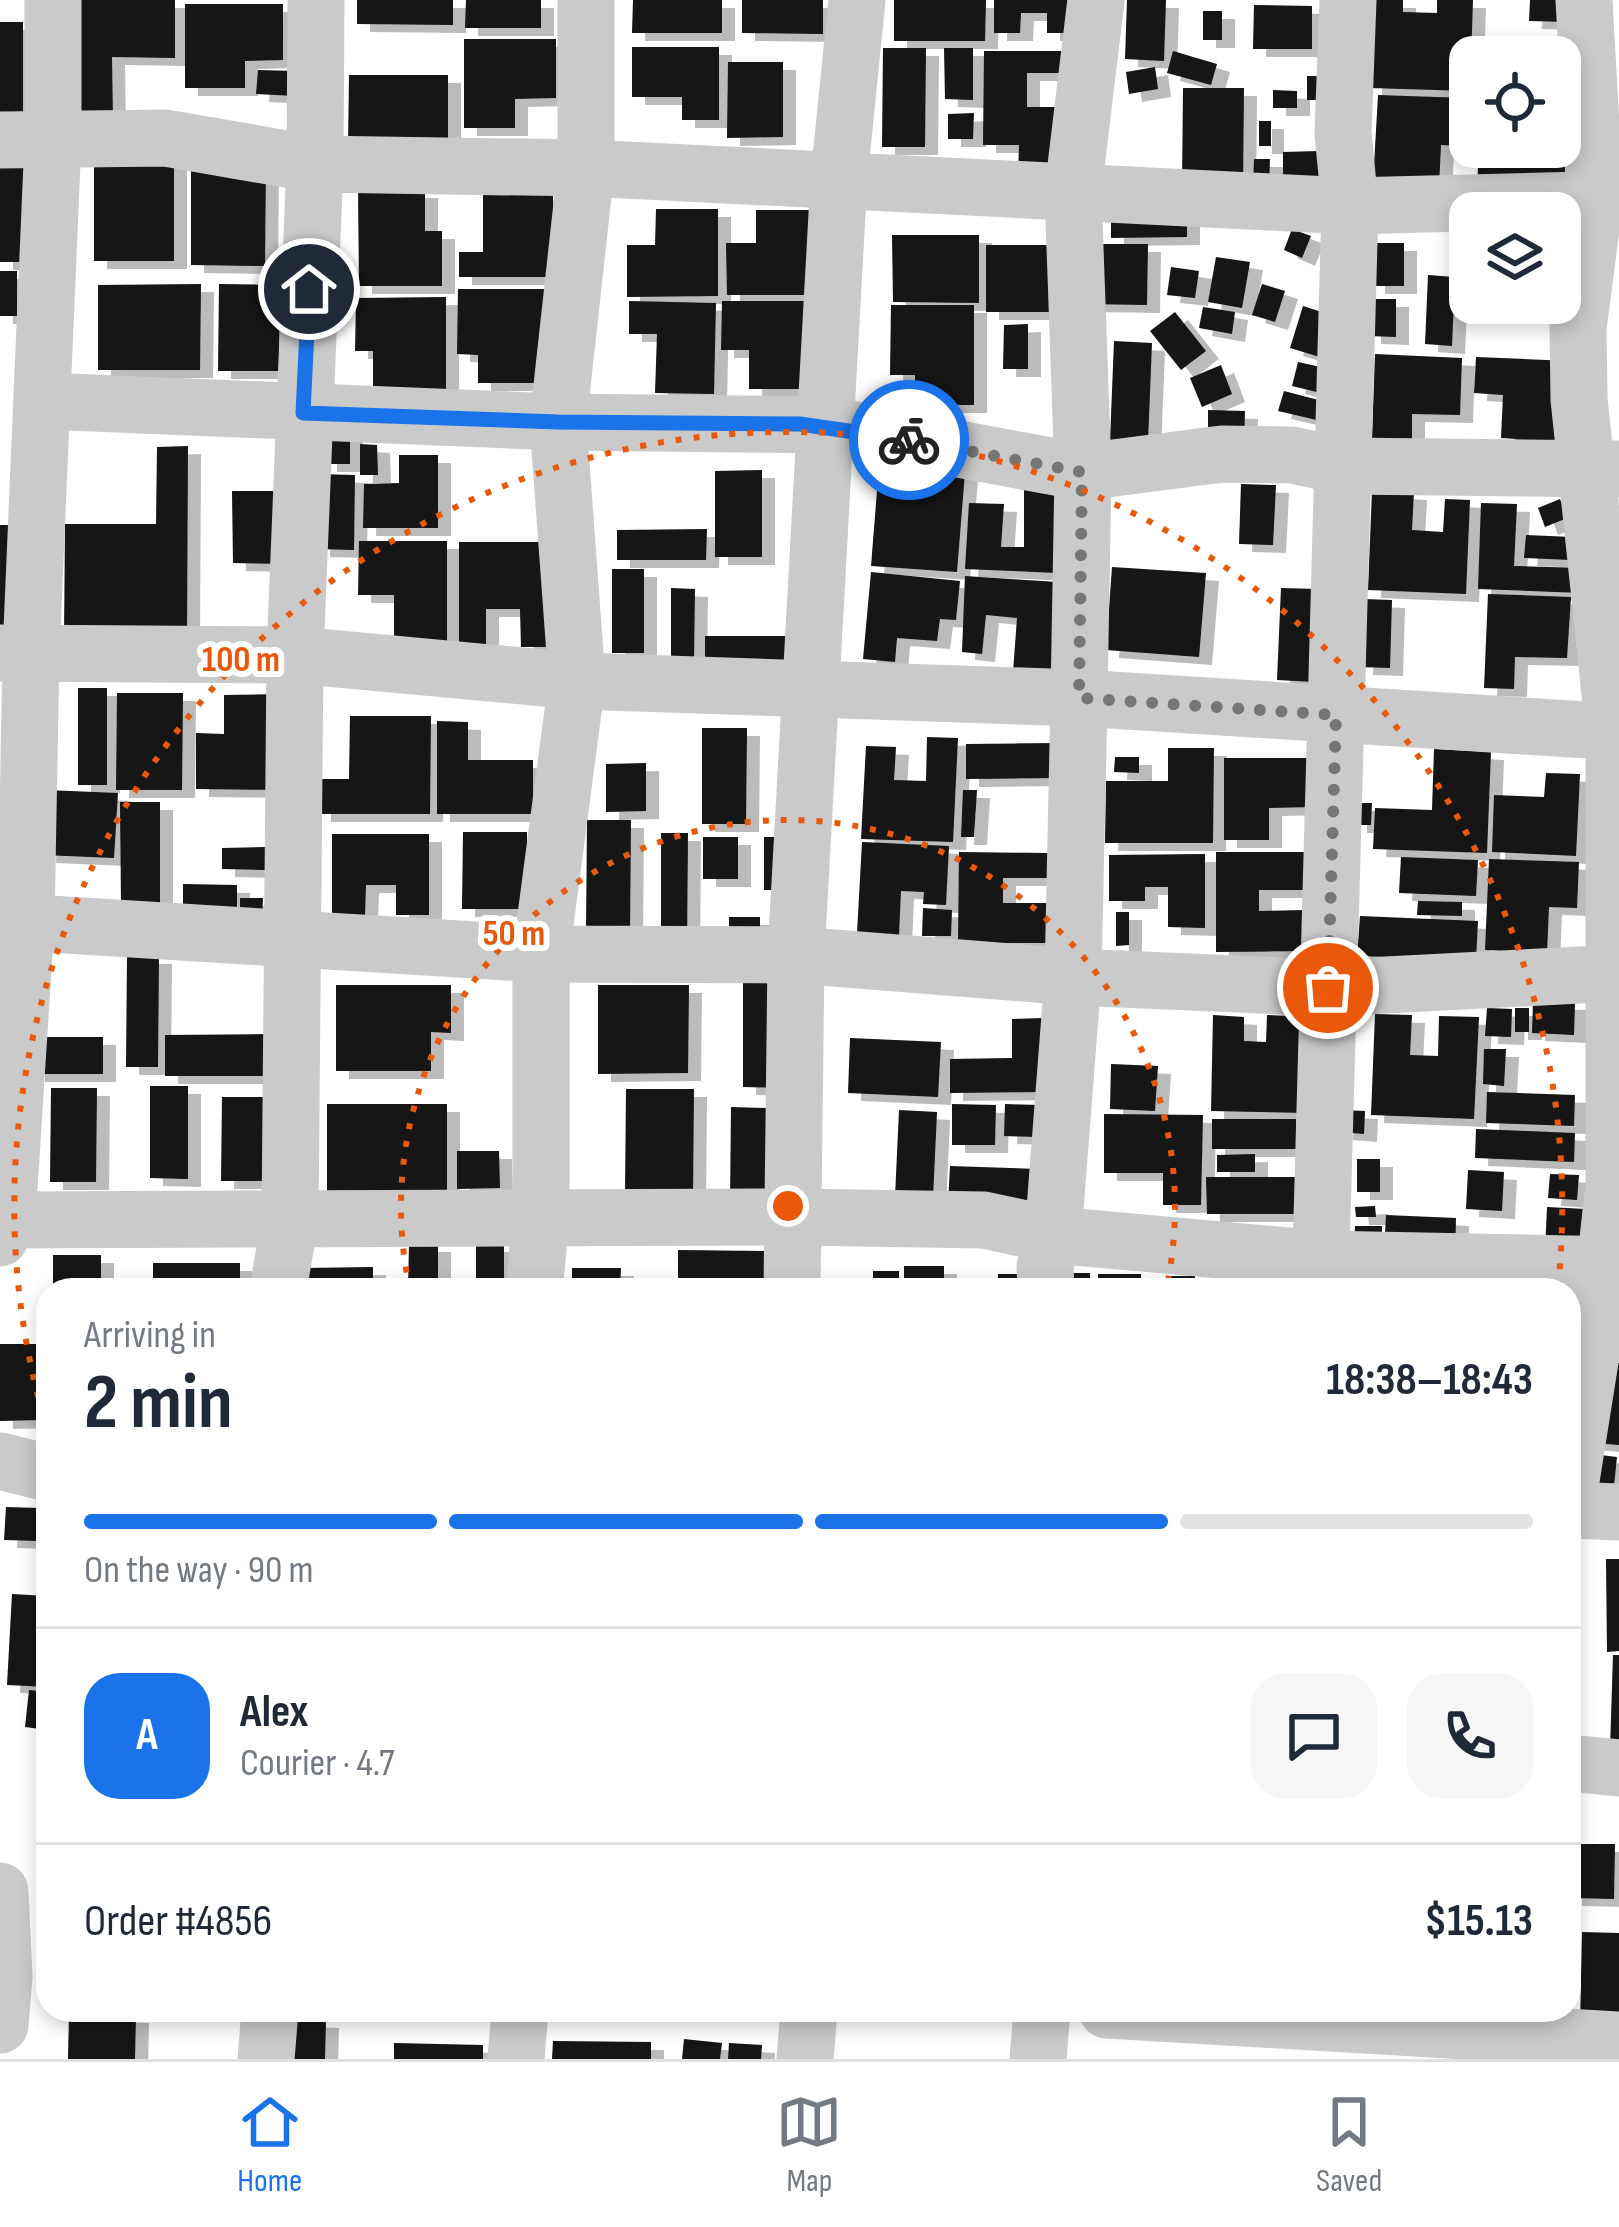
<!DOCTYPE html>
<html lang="en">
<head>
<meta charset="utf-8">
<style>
	body { margin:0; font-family:"Sofia Sans Condensed",sans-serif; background:#f6f6f7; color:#1f2937; height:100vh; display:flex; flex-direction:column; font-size:45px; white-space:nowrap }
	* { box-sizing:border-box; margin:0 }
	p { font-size:39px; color:#747a83 }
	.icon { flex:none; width:66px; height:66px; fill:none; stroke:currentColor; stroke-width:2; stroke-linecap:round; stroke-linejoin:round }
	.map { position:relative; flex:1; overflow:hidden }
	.panel { position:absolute; left:36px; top:1278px; width:1545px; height:744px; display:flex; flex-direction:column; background:#fff; border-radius:36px; box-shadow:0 6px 18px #0003 }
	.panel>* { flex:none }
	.buttons { position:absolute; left:1449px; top:36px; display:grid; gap:24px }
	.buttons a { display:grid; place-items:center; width:132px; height:132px; border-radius:24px; background:#fff; box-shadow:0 6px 18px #0003; font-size:60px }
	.pin { position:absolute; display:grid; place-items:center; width:102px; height:102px; color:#fff; margin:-51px; border:6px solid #fff; border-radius:50%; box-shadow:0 3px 12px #0007 }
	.courier { position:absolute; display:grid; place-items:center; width:120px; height:120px; margin:-60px; border:9px solid #1a73e8; border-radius:50%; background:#fff; color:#222; box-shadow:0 3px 15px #0007 }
	.headline em { font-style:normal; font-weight:700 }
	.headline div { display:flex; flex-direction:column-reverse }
	.headline { display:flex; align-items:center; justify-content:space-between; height:204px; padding:0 48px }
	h1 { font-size:78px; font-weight:700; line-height:90px }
	.bar { display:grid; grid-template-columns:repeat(4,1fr); gap:18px 12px; align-content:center; height:144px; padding:0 48px }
	.bar i { height:15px; border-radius:9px; background:#e0e1e3 }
	.bar .active { background:#1a73e8 }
	.bar p { grid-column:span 4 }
	.line { display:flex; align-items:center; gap:30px; padding:0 48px; border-top:3px solid #e0e1e3 }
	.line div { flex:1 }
	.round { display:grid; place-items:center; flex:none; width:126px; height:126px; border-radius:36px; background:#f6f6f7 }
	.tabs { display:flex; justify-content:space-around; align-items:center; height:168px; border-top:3px solid #e0e1e3; background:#fff; font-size:33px; color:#747a83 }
	.tabs a { display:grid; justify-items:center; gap:6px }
	.tabs .active { color:#1a73e8 }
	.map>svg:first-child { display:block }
	.building { fill:#141414; filter:url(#shadow) }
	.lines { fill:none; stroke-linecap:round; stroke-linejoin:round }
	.minor { stroke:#cacaca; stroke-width:57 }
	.done { stroke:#767676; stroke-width:12; stroke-dasharray:0 21.6 }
	.route { stroke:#1a73e8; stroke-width:15 }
	.ring { fill:none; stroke:#e8590c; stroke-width:6; stroke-dasharray:6 12 }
	.centre { fill:#e8590c; stroke:#fff; stroke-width:6 }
	.ring-label { font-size:36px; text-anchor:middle; font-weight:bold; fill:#e8590c; stroke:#fff; stroke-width:12; stroke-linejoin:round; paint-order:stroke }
</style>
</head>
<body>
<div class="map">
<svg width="1619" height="2059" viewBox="0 0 1619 2059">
	<defs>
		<filter id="shadow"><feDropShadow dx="13" dy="8" stdDeviation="0" flood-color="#0004"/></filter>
	</defs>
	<rect width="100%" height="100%" fill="#fff"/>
	<g class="building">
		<path d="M67 0H175V58L112 57 113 121 67 120Z"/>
		<path d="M357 0H453V25L357 24Z"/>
		<path d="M466 0H541V28H465Z"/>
		<path d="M633 0H722V33H632Z"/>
		<path d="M742 0H823V34L742 33Z"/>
		<path d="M894 0H986L985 41H894Z"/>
		<path d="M994 0H1084V33H1047V13H1021L1020 33H994Z"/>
		<path d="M1127 0H1166L1164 61 1125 59Z"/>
		<path d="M1373 0H1403V12L1437 13V0H1473L1470 91 1369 88Z"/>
		<path d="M1530 0H1569L1568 22 1529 21Z"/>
		<path d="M185 4H283V60L245 61V88H185Z"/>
		<path d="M1254 5 1312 6V49H1253Z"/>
		<rect x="1203" y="11" width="19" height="29"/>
		<rect x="0" y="22" width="23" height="90"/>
		<path d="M464 39H556V98L515 99V128H464Z"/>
		<path d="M1537 45 1573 47 1572 83 1560 82V57H1536Z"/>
		<path d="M632 47H719V120H682V97H632Z"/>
		<path d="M883 48H926L925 147H882Z"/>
		<path d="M944 48H973V100L945 99Z"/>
		<path d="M984 51H1073V73H1027V107H1073L1066 174H1018L1019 145H983Z"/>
		<path d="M1173 51 1217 64 1211 85 1167 73Z"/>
		<path d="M1492 51 1532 53V57H1492Z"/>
		<path d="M728 62H783V137L727 138Z"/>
		<path d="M1155 67 1158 89 1129 94 1126 72Z"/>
		<path d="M258 70 296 71 295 96 256 94Z"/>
		<path d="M349 75H448V147H348Z"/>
		<path d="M1307 76H1323L1322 100H1307Z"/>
		<path d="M1183 88H1244L1243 188H1182Z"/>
		<path d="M1273 90 1297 91V108H1273Z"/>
		<path d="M1378 95 1466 98 1463 146 1441 145 1439 186 1373 183Z"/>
		<path d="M974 113 973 139H948V114Z"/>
		<rect x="1259" y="121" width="12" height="25"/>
		<path d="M94 146 174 147V261H94Z"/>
		<path d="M1479 147H1531L1530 153 1567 155 1565 190 1477 187Z"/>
		<path d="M1319 151V181H1283V152Z"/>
		<path d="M1254 159H1270L1269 188H1253Z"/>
		<path d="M191 162H266L265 266 191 265Z"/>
		<path d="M0 166H30L29 262H0Z"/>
		<path d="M358 190H425V231H442V286H359Z"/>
		<path d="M483 192 553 193V277H459V252H483Z"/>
		<path d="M1111 205 1187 206V237L1111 238Z"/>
		<path d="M656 209H718V296L627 297V245H655Z"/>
		<path d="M756 210H823V295H727L726 243H756Z"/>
		<path d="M1292 229 1311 236 1302 258 1284 250Z"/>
		<path d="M892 235H979V303L893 302Z"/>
		<rect x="1372" y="243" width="32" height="43"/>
		<path d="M1082 244H1148L1147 305 1082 304Z"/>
		<path d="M986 245H1067L1066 312H986Z"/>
		<path d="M1216 257 1250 262 1242 308 1208 302Z"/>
		<path d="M1171 267 1199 271 1195 298 1167 295Z"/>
		<rect x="0" y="271" width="17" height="45"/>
		<path d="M1428 275 1455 277 1452 346 1425 344Z"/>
		<path d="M201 284 200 370H98V285Z"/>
		<path d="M219 284 280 285 279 371H218Z"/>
		<path d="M1262 284 1285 291 1275 322 1252 315Z"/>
		<path d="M458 289H552V383H478V355L457 354Z"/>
		<path d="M446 297V394L373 395V351H355L356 298Z"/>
		<path d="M1368 299H1396V337L1368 336Z"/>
		<path d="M629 301 716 303 714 394 655 393 657 334H629Z"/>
		<path d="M722 301H813L812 389H749V350H721Z"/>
		<path d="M891 305H974V405H915V375H890Z"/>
		<path d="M1303 306 1356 323 1343 364 1290 348Z"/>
		<path d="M1203 307 1235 312 1232 334 1199 328Z"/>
		<path d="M1175 312 1206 351 1181 370 1150 331Z"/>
		<path d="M1028 324V369H1003L1004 325Z"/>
		<path d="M1114 341 1152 343 1148 442 1110 441Z"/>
		<path d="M1375 354 1462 358 1460 415 1412 414V440L1372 438Z"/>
		<path d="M1476 357 1571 361 1567 452 1516 450V439L1501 438 1503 395 1474 393Z"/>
		<path d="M1298 362 1334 370 1329 395 1292 386Z"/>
		<path d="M1221 365 1232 394 1202 407 1190 378Z"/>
		<path d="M1284 391 1326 402 1321 421 1278 411Z"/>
		<path d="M1208 410 1245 411 1244 443 1208 442Z"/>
		<path d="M324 433 350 434V464H324Z"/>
		<path d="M360 444 377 445 378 475H360Z"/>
		<path d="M188 446 187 639H64L65 524H156L157 447Z"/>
		<path d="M399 455H438V528H363L364 484 399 483Z"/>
		<path d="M879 466 965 472 957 572 871 566Z"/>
		<path d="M762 470V557H715V471Z"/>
		<path d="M317 474 355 475 354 550 317 549Z"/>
		<path d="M1024 483H1058L1057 573 965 569 969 503 1004 504 1001 547H1024Z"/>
		<path d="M1241 484 1276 485 1273 545 1239 544Z"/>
		<path d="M1372 490 1414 492 1412 530 1443 532 1445 499 1470 500 1466 594 1368 590Z"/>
		<path d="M232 491H289V564L233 563Z"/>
		<path d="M1560 499 1567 518 1545 527 1538 508Z"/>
		<path d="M1481 503 1517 504 1514 566 1584 568 1582 593 1478 589Z"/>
		<rect x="0" y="525" width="16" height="100"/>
		<path d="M707 529 706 560H617V530Z"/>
		<path d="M1526 535 1572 537 1571 560 1524 558Z"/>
		<path d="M359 541H447V642H394V595H358Z"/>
		<path d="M459 542H549L548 647H521L520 609H486V647H459Z"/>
		<path d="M1112 567 1206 573 1199 657 1106 650Z"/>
		<rect x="612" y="569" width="32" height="84"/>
		<path d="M871 572 960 581 956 620 940 619 937 641 897 638 895 662 863 659Z"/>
		<path d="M965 576 1058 582 1051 674 1013 672 1017 618 986 615 982 654 962 652Z"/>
		<path d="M671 588 695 589 694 661 671 662Z"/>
		<path d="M1281 588 1318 589 1314 682 1277 680Z"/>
		<path d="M1488 594 1571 597 1567 658 1515 657 1514 689 1484 688Z"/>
		<path d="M1363 599 1392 600 1390 668 1360 667Z"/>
		<path d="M705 636H809L808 672H705Z"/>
		<rect x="78" y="688" width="29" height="97"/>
		<path d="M117 693H183L182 790H116Z"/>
		<path d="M284 694V790L196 789V733L224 734V695Z"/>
		<path d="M350 716H431L430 814H318V779H349Z"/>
		<path d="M437 721 468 722V760H533V814H437Z"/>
		<path d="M702 728H747L746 824H702Z"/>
		<path d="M927 737 958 738 953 842 861 839 866 746 896 747 894 780 926 781Z"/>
		<path d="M1061 743V778L966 779V744Z"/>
		<path d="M1168 748H1214L1213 843H1105L1106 781H1168Z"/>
		<path d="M1434 749 1491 752 1487 853 1373 849 1375 808 1432 810Z"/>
		<path d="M1115 757H1139V773L1114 772Z"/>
		<path d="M1224 758H1314V807L1269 808V840H1224Z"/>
		<path d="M646 763V811L606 812V764Z"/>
		<path d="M1546 773 1580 774 1576 856 1492 852 1494 795 1544 797Z"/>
		<path d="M46 790 118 793 114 858 43 855Z"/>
		<path d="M963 790H977L974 837H961Z"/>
		<path d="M120 802H160V905L121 904Z"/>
		<path d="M1354 803H1372L1371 825H1354Z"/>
		<path d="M587 820H631L630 932H586Z"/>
		<path d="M463 832H527V909H462Z"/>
		<path d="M661 833H688L687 946H661Z"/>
		<path d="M332 834H429V915H396V885H366L365 915 332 916Z"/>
		<rect x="703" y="837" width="35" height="42"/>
		<rect x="764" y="837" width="29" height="53"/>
		<path d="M862 842 949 846 946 905 923 904 924 892 901 891 899 935 857 933Z"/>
		<path d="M265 847V870L222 869V848Z"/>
		<path d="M959 852 1049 853V878H1003V903H1049V943H958Z"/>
		<path d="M1216 852H1315V890H1259V911L1307 910V951L1216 952Z"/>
		<path d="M1205 854V928L1168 927V887H1145V901H1109V855Z"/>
		<path d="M1401 857 1478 860 1476 896 1399 893Z"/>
		<path d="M1489 859 1579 862 1577 908 1549 907 1547 953 1485 950Z"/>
		<path d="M183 884 237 885V909L183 908Z"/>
		<path d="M240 898H263L262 919 240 918Z"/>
		<path d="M1418 901 1462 902V916L1417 915Z"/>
		<path d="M923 908 952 910 951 936H922Z"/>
		<path d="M1116 912H1129V945L1116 946Z"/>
		<path d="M1360 916 1478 921 1476 960 1357 956Z"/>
		<path d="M729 917H760V944L729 943Z"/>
		<path d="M127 956H159L158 1067H126Z"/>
		<path d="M743 979H784V1088L743 1087Z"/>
		<path d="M336 985H451V1033L431 1032V1071H336Z"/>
		<path d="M598 985H689L688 1073 598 1074Z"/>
		<path d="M1533 1001 1575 1002 1574 1035 1532 1033Z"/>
		<path d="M1487 1008 1512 1009 1511 1037 1485 1036Z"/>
		<rect x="1515" y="1008" width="14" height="24"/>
		<path d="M1375 1014 1412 1015 1410 1055 1438 1056 1439 1016 1479 1017 1474 1119 1371 1115Z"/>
		<path d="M1213 1015 1244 1017V1041L1266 1042 1267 1015 1311 1017 1309 1113 1211 1111Z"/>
		<path d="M1043 1018V1092L950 1093V1059L1012 1058V1019Z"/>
		<path d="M279 1034 278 1076H165V1035Z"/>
		<rect x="32" y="1037" width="71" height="37"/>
		<path d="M850 1038 941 1042 938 1097 848 1093Z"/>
		<path d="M1484 1049H1506L1504 1086 1483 1084Z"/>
		<path d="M1111 1064 1158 1066 1155 1111 1110 1109Z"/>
		<path d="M150 1086H188V1179L150 1178Z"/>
		<path d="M51 1088H97L96 1182H50Z"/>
		<path d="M626 1089H694L693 1195H625Z"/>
		<path d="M1487 1092 1575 1095 1574 1126 1486 1123Z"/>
		<path d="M222 1097H274V1181H221Z"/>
		<rect x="327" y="1104" width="120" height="89"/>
		<path d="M952 1104 996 1105 995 1145H952Z"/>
		<path d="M1005 1104 1039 1105 1037 1137 1004 1136Z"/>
		<path d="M731 1107 768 1108V1203L730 1204Z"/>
		<path d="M899 1110 937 1112 933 1198 895 1197Z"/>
		<path d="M1341 1110 1365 1111 1364 1134 1340 1132Z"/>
		<path d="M1104 1114 1203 1115 1201 1205H1163V1173H1104Z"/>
		<rect x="1212" y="1119" width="84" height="30"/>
		<path d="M1476 1129 1575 1133 1574 1162 1475 1158Z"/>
		<path d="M457 1151H499L500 1188 457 1189Z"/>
		<path d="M1255 1154V1172H1217V1155Z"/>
		<rect x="1357" y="1159" width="23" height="33"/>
		<path d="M950 1166 1039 1169 1037 1208 948 1204Z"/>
		<path d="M1468 1170 1504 1172 1502 1211 1466 1209Z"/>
		<path d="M1550 1174 1579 1175 1577 1200 1548 1198Z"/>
		<path d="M1206 1177H1297L1296 1214H1207Z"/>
		<path d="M1375 1206 1376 1217H1356L1355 1207Z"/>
		<path d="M1547 1207 1586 1209 1584 1253 1545 1251Z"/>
		<path d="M1386 1215 1456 1218 1455 1256 1384 1253Z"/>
		<path d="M1355 1226H1382V1249H1354Z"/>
		<path d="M409 1244H438V1290H408Z"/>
		<path d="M476 1244H504V1290H445V1286H476Z"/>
		<path d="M678 1250 773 1251V1290H678Z"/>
		<rect x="53" y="1255" width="48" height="35"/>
		<rect x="153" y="1263" width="87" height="27"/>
		<rect x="904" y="1266" width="40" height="24"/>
		<path d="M373 1267V1290H305V1268Z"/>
		<path d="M572 1268H621L620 1290H572Z"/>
		<rect x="873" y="1271" width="26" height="19"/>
		<rect x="1052" y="1273" width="38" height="17"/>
		<rect x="998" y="1274" width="41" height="16"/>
		<rect x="1098" y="1274" width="43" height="16"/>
		<path d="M1213 1275 1287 1278 1286 1290H1213Z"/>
		<rect x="1166" y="1276" width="29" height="14"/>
		<path d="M0 1344H43L42 1420 0 1421Z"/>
		<path d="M1592 1360 1619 1363V1445L1584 1442Z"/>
		<path d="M1576 1452 1617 1457 1613 1495 1571 1490Z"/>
		<path d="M6 1507 40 1508 39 1541 4 1540Z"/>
		<path d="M1606 1559H1619V1651L1607 1652Z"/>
		<path d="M12 1594 48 1596V1687L7 1685Z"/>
		<path d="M1613 1655H1619V1750L1610 1749Z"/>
		<path d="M29 1690 48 1692V1730L25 1727Z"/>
		<path d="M36 1771H48V1837L36 1836Z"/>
		<path d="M1569 1844H1615L1614 1899 1569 1898Z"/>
		<path d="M1582 1932 1619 1933V2026L1580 2025Z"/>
		<path d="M69 2013 136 2015 135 2059H68Z"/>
		<path d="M292 2019 326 2020 325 2059H291Z"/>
		<path d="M684 2039 722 2043 720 2059H682Z"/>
		<path d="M553 2041 651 2042V2059H552Z"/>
		<path d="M394 2043 483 2045V2059H394Z"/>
		<path d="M729 2043 762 2045 761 2059H728Z"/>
	</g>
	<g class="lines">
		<g class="minor">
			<path d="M0 140 165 138 315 164 586 168 1350 206 1619 199"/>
			<path d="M44 401 558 422 828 425 1083 472 1222 454 1292 455 1343 466 1619 469"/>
			<path d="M0 653 295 655 577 681 1079 698 1619 732"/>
			<path d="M0 921 541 954 796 955 1073 977 1328 988 1619 973"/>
			<path d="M0 1220 795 1217 984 1220 1053 1235 1321 1259 1619 1265"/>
			<path d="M0 1238 7 1220 26 922 31 653 53 139V0"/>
			<path d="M278 1290 290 1220 295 655 315 164 316 0"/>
			<path d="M534 1290 541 1218V954L577 681 558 422 586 168V0"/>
			<path d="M792 1290 796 955 839 178 857 0"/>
			<path d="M1046 1290 1045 1267 1053 1235 1073 977 1079 698 1083 472 1073 191 1096 0"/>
			<path d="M1320 1290 1350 206 1343 133 1348 0"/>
			<path d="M0 1461 48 1473"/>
			<path d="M1569 1493 1605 1267 1614 1184V731L1579 399 1578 328 1595 198 1584 0"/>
			<path d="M1569 1510 1619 1512"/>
			<path d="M1569 1763 1619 1768"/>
			<path d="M0 1891 4 1977 0 2025"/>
			<path d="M1107 2010 1619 2040"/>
			<path d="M266 2059 270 2010"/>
			<path d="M516 2059 520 2010"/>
			<path d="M805 2059 809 2010"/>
			<path d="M1038 2059 1042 2010"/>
		</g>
	</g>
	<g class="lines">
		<path class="done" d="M909 440 1082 472 1079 698 1336 715 1328 988"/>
		<path class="route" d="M309 289 303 413 558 422 800 424 909 440"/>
	</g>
	<g class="ring">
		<path d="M410 1290A387 387 0 1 1 1166 1290"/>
		<path d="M48 1432A774 774 0 1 1 1558 1287"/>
	</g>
	<circle cx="788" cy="1206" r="18" class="centre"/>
	<g class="ring-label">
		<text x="241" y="671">100 m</text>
		<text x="514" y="945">50 m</text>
	</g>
</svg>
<div class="buttons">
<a><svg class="icon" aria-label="locate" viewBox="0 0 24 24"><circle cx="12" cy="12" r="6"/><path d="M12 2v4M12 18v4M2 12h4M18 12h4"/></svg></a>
<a><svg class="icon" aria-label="layers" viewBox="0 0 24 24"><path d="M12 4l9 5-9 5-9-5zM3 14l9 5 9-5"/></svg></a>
</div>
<div class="pin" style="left:1328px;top:988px;background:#ea580c"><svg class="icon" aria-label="bag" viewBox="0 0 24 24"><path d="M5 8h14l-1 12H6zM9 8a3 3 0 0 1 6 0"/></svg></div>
<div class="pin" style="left:309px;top:289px;background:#1f2937"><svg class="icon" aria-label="home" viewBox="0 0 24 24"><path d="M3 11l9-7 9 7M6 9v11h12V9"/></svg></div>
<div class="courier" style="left:909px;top:440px"><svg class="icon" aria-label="bike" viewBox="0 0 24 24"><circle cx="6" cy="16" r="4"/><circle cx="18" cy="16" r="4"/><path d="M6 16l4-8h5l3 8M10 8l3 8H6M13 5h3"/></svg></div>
<section class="panel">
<div class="headline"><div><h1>2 min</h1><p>Arriving in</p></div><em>18:38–18:43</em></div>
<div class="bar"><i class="active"></i><i class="active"></i><i class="active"></i><i></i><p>On the way · 90 m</p></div>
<div class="line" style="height:216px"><b class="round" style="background:#1a73e8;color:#fff">A</b><div><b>Alex</b><p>Courier · 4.7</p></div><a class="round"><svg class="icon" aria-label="chat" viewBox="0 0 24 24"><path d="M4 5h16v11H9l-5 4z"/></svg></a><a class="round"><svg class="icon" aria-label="phone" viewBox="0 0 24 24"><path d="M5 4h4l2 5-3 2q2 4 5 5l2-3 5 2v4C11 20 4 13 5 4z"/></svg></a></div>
<div class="line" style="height:156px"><div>Order #4856</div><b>$15.13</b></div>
</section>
</div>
<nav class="tabs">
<a class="active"><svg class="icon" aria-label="home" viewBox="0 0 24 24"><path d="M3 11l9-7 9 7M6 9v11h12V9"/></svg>Home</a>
<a><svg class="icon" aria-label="map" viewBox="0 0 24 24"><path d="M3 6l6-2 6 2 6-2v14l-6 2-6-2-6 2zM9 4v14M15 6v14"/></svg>Map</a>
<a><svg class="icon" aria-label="saved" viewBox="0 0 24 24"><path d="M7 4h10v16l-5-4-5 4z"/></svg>Saved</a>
</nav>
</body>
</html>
